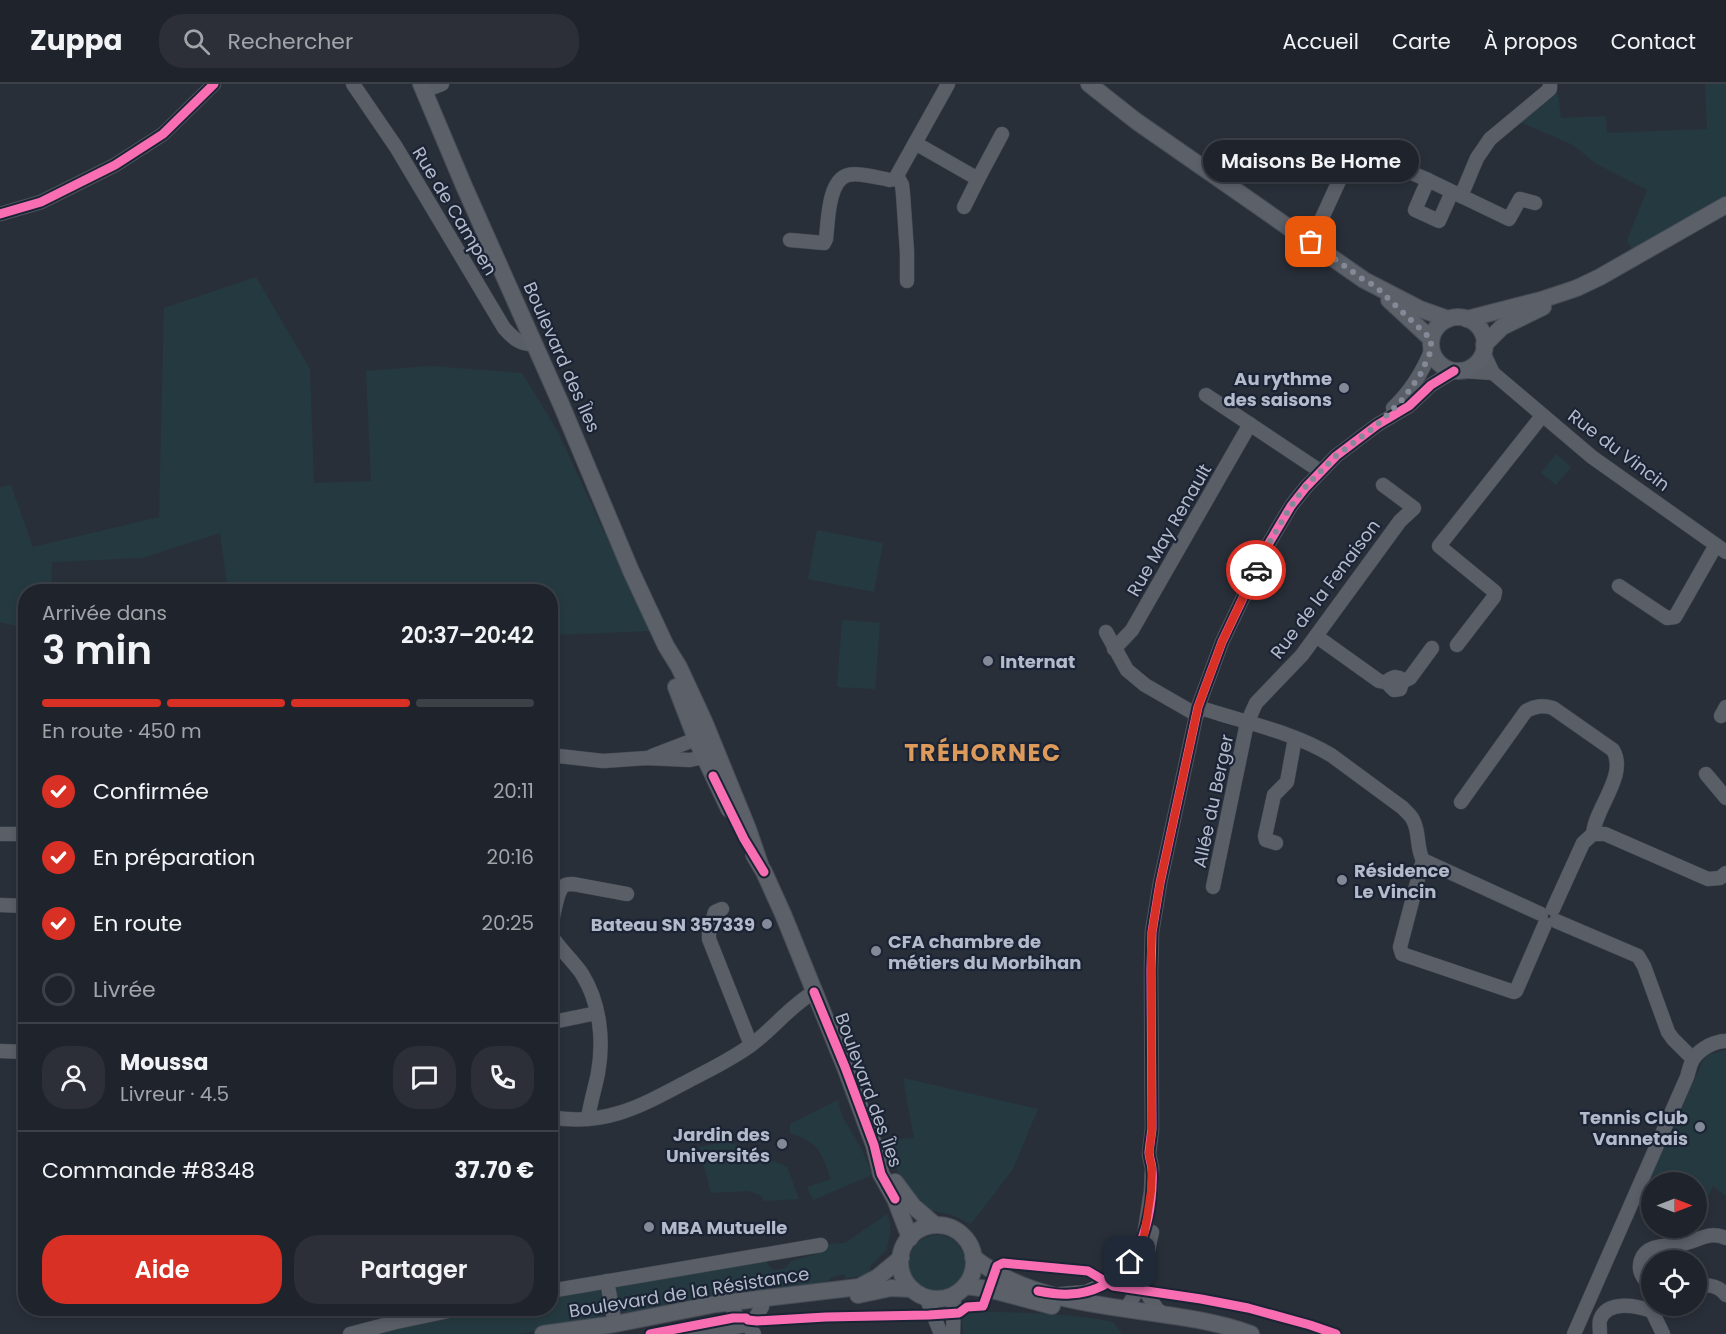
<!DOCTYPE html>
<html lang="fr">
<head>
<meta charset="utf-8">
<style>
	body { margin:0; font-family:Poppins,sans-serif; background:#2c2f37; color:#f1f3f6; height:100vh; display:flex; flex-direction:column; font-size:22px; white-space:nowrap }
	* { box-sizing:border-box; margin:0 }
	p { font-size:20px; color:#a1a4a9 }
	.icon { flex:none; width:33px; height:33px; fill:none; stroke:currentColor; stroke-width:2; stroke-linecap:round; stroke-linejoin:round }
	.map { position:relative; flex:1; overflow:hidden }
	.details { position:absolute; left:18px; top:500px; width:540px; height:732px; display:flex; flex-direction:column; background:#1f232b; border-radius:24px; box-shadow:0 3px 9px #0003,0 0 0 2px #3c4047 }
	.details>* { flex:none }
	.needle { width:39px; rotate:90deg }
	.fabs { position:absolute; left:1641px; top:1088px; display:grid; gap:12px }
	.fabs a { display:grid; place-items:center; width:66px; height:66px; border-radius:50%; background:#1f232b; box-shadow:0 3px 9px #0003,0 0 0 2px #3c4047; font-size:30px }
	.pin { position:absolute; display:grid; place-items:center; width:51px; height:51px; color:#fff; margin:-26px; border-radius:12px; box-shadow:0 3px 9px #0006 }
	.courier { position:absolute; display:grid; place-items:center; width:60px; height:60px; margin:-30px; border:4px solid #d93025; border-radius:50%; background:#fff; color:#222; box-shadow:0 2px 8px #0007 }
	.bubble { position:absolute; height:42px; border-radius:21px; background:#1f232b; box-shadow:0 3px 9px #0003,0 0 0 2px #3c4047; font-size:20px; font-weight:600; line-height:42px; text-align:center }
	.overview em { font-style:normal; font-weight:600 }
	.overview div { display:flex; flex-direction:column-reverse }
	.overview { display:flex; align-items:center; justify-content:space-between; height:102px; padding:0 24px }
	h1 { font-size:39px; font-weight:600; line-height:45px }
	.bar { display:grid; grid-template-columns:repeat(4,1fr); gap:9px 6px; align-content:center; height:72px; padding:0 24px }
	.bar i { height:8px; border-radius:4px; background:#3c4047 }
	.bar .selected { background:#d93025 }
	.bar p { grid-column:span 4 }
	.line { display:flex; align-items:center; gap:15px; padding:0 24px; border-top:2px solid #3c4047 }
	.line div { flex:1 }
	.round { display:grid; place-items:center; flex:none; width:63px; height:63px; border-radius:24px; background:#2c2f37 }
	ol { padding:0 24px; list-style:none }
	li { display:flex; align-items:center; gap:18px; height:66px }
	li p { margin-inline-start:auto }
	li .icon { padding:6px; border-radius:50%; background:#d93025; color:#fff; stroke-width:4 }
	li:last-child { color:#a1a4a9 }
	li i { width:33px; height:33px; border:3px solid #3c4047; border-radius:50% }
	.cta { display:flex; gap:12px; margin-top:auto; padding:12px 24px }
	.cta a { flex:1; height:69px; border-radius:24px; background:#d93025; color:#fff; font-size:24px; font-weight:600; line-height:69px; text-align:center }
	.cta a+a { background:#2c2f37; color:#f1f3f6 }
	header { display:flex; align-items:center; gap:36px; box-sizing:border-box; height:84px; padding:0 30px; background:#1f232b; border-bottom:2px solid #3c4047 }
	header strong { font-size:28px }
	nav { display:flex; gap:33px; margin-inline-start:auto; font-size:21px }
	.search { width:420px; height:54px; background:#2c2f37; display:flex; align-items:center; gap:15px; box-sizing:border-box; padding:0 21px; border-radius:24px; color:#a1a4a9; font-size:22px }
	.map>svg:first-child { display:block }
	.green { fill:#253a40 }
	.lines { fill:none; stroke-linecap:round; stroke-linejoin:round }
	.minor-casing { stroke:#454a52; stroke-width:15 }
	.major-casing { stroke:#474c56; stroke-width:18 }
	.minor { stroke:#595e67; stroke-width:14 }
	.major { stroke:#5c6068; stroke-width:16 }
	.cycleway-casing { stroke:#1b2435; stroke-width:13 }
	.cycleway { stroke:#f96db3; stroke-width:9 }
	.done { stroke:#838997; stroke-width:6; stroke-dasharray:0 10.8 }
	.route { stroke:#d93025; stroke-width:8 }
	.poi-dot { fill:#838997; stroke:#1b2435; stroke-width:2 }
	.labels { text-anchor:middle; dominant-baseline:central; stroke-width:4.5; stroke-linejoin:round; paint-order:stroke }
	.street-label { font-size:18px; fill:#b3baca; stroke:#1b2435 }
	.poi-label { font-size:18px; font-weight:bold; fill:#b3baca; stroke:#1b2435; text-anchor:end }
	.district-label { font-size:24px; font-weight:bold; letter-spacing:1.5px; fill:#dd9b5b; stroke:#1b2435 }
</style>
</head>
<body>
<header>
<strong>Zuppa</strong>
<div class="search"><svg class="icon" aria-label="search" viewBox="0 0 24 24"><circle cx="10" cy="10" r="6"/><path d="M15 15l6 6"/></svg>Rechercher</div>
<nav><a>Accueil</a><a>Carte</a><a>À propos</a><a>Contact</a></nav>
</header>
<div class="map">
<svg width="1726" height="1250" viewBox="0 0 1726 1250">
	<rect width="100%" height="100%" fill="#292f39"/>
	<g class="green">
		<path d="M1705 0H1726V113L1633 168 1627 156 1647 106 1595 79 1573 61 1520 38 1558 9 1561 34 1606 32 1607 49 1707 45Z"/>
		<path d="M256 193 310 285 314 399 371 397 366 287 430 282 522 289 557 346 650 547 551 551 550 507H228L220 449 142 474 52 478 51 507H26L25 544 0 538V403L11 401 33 463 159 433 164 224Z"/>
		<path d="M1556 370 1571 383 1556 401 1541 389Z"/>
		<path d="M817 446 883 459 874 508 808 495Z"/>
		<path d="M842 536 880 539 875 605 837 603Z"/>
		<path d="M1726 966V1112L1713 1102 1702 1125 1697 1123 1696 1098H1652L1651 1104 1647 1102 1703 977 1708 971Z"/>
		<path d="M903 994 1038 1025 1013 1085 971 1140 952 1131 929 1126 901 1094 883 1056 914 1054Z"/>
		<path d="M838 1016 842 1032 862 1066 872 1091 813 1116 807 1103 831 1095C820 1065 820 1060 790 1049V1040Z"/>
		<path d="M727 1057 787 1083 799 1115 763 1117 762 1112 749 1107 711 1109 699 1063Z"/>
		<path d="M887 1130C893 1144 890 1153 886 1167 880 1170 877 1177 871 1181L868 1191 846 1194 844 1190 832 1193 818 1204 626 1231 619 1225 614 1203 762 1178H766L772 1185C781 1187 786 1185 791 1177 808 1172 816 1173 830 1160L845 1159Z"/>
		<circle cx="937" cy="1179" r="28"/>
		<path d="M596 1205 604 1209C606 1221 609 1229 598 1236L519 1250H373L491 1224H550L551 1213Z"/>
		<path d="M977 1228C1023 1228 1068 1229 1113 1238L1122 1250H963L962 1234 968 1229Z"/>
	</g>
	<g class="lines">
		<g class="minor-casing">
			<g id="minor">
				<path d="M353 0 396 63 504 244C513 254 520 261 534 260"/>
				<path d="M424 7 442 0"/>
				<path d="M915 59 978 95 1002 50"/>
				<path d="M897 92 902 101 903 110 907 168V197"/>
				<path d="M1428 96 1415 126 1439 137 1452 108"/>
				<path d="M1461 112 1477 74 1490 55 1550 5V0"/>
				<path d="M964 123 978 95"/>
				<path d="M0 130 41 118 115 81 163 50 214 0"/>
				<path d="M790 156 824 159 826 155C828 138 828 96 848 91 858 88 879 94 890 96L895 95 948 0"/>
				<path d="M1311 158 1350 73 1355 68 1361 67 1428 96 1509 135 1520 115 1535 119"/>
				<path d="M1483 268 1493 289 1592 373 1726 468"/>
				<path d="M1462 287 1493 289"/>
				<path d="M1206 311 1320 387"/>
				<path d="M1393 324C1411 307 1422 289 1431 267"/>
				<path d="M1619 502 1667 534 1675 533 1716 461"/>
				<path d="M1106 548 1127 586 1145 601 1197 631"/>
				<path d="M1316 552 1379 597 1389 599"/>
				<path d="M1457 561 1494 513 1495 508 1439 462 1542 332"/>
				<path d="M1114 565 1132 546 1250 340"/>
				<path d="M1402 598 1400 594 1395 593 1390 595 1389 601 1394 606 1400 605 1402 598 1410 594 1432 564"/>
				<path d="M1198 623C1242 638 1291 647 1331 671L1403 724C1406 728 1411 731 1413 736 1420 748 1416 764 1423 776L1400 863 1402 870 1514 908 1516 907 1545 840"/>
				<path d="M1721 632 1726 623"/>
				<path d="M550 671 603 677 647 674 690 676 712 671"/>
				<path d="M652 672 696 655H704"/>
				<path d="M1706 690 1726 714"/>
				<path d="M1461 718 1526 627C1535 622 1542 621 1553 624L1613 666C1628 691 1595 724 1593 750"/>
				<path d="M0 750H26"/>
				<path d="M1276 759 1266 756 1265 752 1274 711 1287 698 1295 654"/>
				<path d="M1423 776 1541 830"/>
				<path d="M1213 803 1247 639 1256 619 1302 571 1400 437 1414 424 1383 401"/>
				<path d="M0 821 26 822"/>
				<path d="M722 825 715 828 709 849V855L751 961"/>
				<path d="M1553 825 1583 759 1593 750H1605L1708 795 1720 794 1726 789"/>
				<path d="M1556 837 1638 872 1644 882 1668 948 1673 955 1693 975"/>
				<path d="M553 938 597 929"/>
				<path d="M0 967 26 968"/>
				<path d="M550 1033C606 1043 643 1021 690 996 711 985 732 975 751 961 773 945 790 922 814 908"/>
				<path d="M588 1035C590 1019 595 1005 598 989 604 956 600 919 582 890 576 880 553 858 551 850 550 843 557 811 561 805 564 800 568 800 573 800L627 810"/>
				<path d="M607 1197 615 1240"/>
				<path d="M1140 1199 1157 1225 1162 1229"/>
				<path d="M1696 1202C1708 1200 1718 1201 1726 1211"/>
				<path d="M1652 1204C1644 1195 1637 1188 1641 1176 1647 1158 1671 1163 1686 1159 1701 1155 1710 1147 1726 1154"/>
				<path d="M550 1207 821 1161"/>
				<path d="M1061 1210 1086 1208 1106 1199 1119 1189 1130 1178 1137 1168 1144 1152 1151 1107 1152 1084 1149 1070 1152 1045 1151 886 1152 848 1160 799 1198 623 1222 558 1269 459 1291 422 1306 403 1336 372 1377 341 1409 322 1431 301 1454 287"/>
				<path d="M926 1213 941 1250"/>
				<path d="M1654 1221 1652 1227 1663 1250"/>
				<path d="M1126 1224C1143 1203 1146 1174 1152 1148"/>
				<path d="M733 1227 742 1238 748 1241 754 1250"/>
				<path d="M350 1250 396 1238 463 1224"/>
				<path d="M687 1250 748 1241 753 1237 762 1223"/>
				<path d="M953 1250 954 1211"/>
				<path d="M1574 1250 1687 993C1689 987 1690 979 1694 974 1701 964 1715 957 1726 957"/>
				<path d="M1600 1250C1600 1245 1599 1240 1600 1236 1607 1215 1638 1222 1652 1227"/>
			</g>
		</g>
		<g class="major-casing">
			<g id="major">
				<path d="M421 0 464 102 561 320 631 487 666 562 679 583 704 637 748 745 760 780"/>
				<path d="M1089 0 1136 37 1364 196 1420 225 1448 235"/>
				<path d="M1389 216 1431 255"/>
				<circle cx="1458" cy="260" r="27"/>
				<path d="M1467 235 1541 216 1577 204 1600 193 1726 121"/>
				<path d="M1484 261 1502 243 1543 223"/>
				<path d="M676 603 696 655 729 725"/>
				<path d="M754 771 764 788 783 830 845 983 874 1061 881 1090 895 1115 910 1154"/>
				<path d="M895 1098 913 1122 935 1141"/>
				<circle cx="937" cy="1178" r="37"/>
				<path d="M973 1173C1048 1234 1163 1218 1251 1250"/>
				<path d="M965 1202 988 1205 1052 1222"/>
				<path d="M858 1211 891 1204 912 1205"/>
				<path d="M543 1250 615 1240 716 1220 859 1203 878 1193 901 1174"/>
			</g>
		</g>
		<use href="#minor" class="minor"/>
		<use href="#major" class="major"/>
		<g class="cycleway-casing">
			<g id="cycleway">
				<path d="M0 130 41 118 115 81 163 50 214 0"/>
				<path d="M713 692 744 755 764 788"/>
				<path d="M814 908 845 983 874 1061 881 1090 895 1115"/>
				<path d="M1038 1207C1048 1209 1059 1211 1070 1210 1128 1207 1149 1155 1152 1104 1152 1098 1153 1092 1152 1086 1152 1080 1149 1074 1149 1068 1150 1060 1151 1052 1152 1045L1151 886 1152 848 1160 799 1198 623 1222 558 1269 459 1291 422 1306 403 1336 372 1377 341 1409 322 1431 301 1454 287"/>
				<path d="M650 1250 733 1234H746L748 1236 757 1237 826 1233 929 1231 959 1229 967 1223 983 1222 997 1182 1003 1179 1088 1187 1113 1202 1201 1215 1248 1224 1310 1241 1336 1250"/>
			</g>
		</g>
		<use href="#cycleway" class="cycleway"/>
	</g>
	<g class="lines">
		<path class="done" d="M1256 486 1269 459 1291 422 1306 402 1336 372 1377 341 1404 314 1420 291 1431 267V255L1375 202 1364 196 1311 158"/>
		<path class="route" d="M1130 1178 1144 1152 1147 1134 1151 1107 1152 1084 1149 1070 1152 1045 1151 868 1152 848 1160 799 1198 623 1222 558 1256 486"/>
	</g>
	<g class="poi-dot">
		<circle cx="1344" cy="304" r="6"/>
		<circle cx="988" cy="577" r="6"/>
		<circle cx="1342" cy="796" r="6"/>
		<circle cx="767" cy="840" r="6"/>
		<circle cx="876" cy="867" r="6"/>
		<circle cx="1700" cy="1043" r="6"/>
		<circle cx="782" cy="1060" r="6"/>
		<circle cx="649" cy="1143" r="6"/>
	</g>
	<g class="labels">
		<g class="street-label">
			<text transform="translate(455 127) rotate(59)">Rue de Campen</text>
			<text transform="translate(562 273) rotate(66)">Boulevard des Îles</text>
			<text transform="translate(1619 366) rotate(37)">Rue du Vincin</text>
			<text transform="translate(1169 446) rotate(-60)">Rue May Renault</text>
			<text transform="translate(1325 505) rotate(-53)">Rue de la Fenaison</text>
			<text transform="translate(1213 717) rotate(-78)">Allée du Berger</text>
			<text transform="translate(869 1006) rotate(70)">Boulevard des Îles</text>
			<text transform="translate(689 1208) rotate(-9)">Boulevard de la Résistance</text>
		</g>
		<g class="poi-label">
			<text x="1332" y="294">Au rythme<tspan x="1332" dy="21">des saisons</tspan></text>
			<text x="1000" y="577" text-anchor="start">Internat</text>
			<text x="1354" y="786" text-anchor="start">Résidence<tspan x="1354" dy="21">Le Vincin</tspan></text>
			<text x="755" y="840">Bateau SN 357339</text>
			<text x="888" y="857" text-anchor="start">CFA chambre de<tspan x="888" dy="21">métiers du Morbihan</tspan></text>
			<text x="1688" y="1033">Tennis Club<tspan x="1688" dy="21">Vannetais</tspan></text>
			<text x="770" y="1050">Jardin des<tspan x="770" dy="21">Universités</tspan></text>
			<text x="661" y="1143" text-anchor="start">MBA Mutuelle</text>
		</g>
		<g class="district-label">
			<text x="983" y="668">TRÉHORNEC</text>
		</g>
	</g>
</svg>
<div class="fabs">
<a><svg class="needle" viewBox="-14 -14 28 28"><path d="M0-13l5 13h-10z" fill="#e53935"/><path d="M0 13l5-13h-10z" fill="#a1a4a9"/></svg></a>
<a><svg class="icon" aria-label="locate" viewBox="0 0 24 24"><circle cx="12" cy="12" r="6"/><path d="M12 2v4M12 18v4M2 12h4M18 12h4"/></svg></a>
</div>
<div class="pin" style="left:1311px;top:158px;background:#ea580c"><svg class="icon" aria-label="bag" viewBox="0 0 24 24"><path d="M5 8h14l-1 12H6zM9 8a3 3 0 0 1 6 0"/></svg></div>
<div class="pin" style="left:1130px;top:1178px;background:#1f2937"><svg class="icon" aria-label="home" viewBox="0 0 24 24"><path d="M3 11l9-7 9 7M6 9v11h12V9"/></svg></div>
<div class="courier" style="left:1256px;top:486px"><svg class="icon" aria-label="car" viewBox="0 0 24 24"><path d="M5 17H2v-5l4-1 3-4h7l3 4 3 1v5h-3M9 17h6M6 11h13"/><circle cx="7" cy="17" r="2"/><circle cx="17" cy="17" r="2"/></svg></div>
<div class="bubble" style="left:1203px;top:56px;width:216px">Maisons Be Home</div>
<section class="details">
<div class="overview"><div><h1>3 min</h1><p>Arrivée dans</p></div><em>20:37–20:42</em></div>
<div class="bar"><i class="selected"></i><i class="selected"></i><i class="selected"></i><i></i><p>En route · 450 m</p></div>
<ol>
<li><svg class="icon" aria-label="check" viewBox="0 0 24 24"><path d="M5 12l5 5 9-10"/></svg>Confirmée<p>20:11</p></li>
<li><svg class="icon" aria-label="check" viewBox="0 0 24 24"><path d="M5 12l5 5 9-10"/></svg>En préparation<p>20:16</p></li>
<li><svg class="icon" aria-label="check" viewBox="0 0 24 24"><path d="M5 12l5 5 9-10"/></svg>En route<p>20:25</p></li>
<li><i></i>Livrée</li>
</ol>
<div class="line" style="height:108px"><a class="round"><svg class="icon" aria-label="person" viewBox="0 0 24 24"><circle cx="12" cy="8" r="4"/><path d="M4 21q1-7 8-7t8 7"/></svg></a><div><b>Moussa</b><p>Livreur · 4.5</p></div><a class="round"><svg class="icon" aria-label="chat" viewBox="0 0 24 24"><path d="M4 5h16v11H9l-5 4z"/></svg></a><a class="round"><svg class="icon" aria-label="phone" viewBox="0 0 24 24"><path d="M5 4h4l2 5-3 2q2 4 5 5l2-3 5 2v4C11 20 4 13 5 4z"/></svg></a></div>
<div class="line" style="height:78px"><div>Commande #8348</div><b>37.70 €</b></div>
<div class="cta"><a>Aide</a><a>Partager</a></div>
</section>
</div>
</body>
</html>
